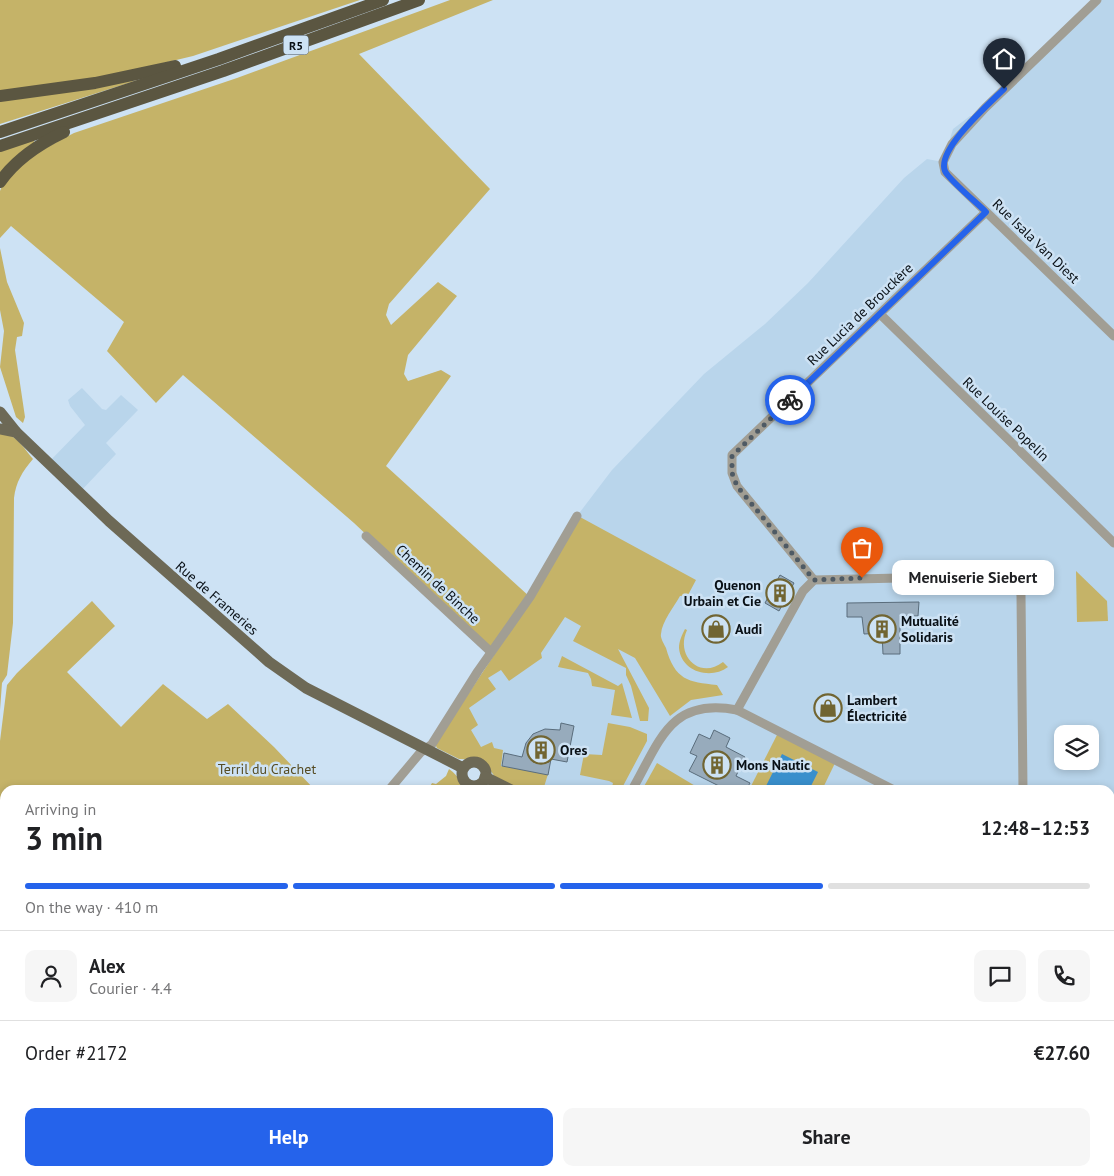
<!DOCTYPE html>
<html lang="en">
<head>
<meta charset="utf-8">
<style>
	body { margin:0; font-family:"PT Sans",sans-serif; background:#f6f6f6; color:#202124; height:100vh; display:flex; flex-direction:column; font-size:19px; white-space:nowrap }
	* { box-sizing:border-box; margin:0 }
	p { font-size:16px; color:#757577 }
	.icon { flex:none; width:28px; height:28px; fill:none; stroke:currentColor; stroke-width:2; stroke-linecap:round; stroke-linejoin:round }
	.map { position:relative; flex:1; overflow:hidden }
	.sheet { position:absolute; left:0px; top:785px; width:1115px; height:391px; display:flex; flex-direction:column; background:#fff; border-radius:15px 15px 0 0; box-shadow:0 2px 8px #0003 }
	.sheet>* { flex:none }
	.buttons { position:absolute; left:1054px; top:725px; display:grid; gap:10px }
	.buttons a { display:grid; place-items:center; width:45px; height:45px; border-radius:10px; background:#fff; box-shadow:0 2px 8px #0003; font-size:25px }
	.pin { position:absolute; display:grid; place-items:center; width:42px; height:42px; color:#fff; margin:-51px -21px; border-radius:50% 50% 50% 0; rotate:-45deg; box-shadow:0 0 5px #0007 }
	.pin .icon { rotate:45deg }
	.courier { position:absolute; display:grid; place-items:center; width:50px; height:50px; margin:-25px; border:4px solid #2563eb; border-radius:50%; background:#fff; color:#222; box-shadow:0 1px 6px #0007 }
	.bubble { position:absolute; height:35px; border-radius:10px; background:#fff; box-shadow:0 2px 8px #0003; font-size:16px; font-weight:700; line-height:35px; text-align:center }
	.overview em { font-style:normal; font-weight:700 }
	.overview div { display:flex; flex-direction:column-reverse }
	.overview { display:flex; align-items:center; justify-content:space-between; height:85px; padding:0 25px }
	h1 { font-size:32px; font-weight:700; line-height:38px }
	.bar { display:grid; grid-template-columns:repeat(4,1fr); gap:8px 5px; align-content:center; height:60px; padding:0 25px }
	.bar i { height:6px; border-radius:4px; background:#e0e0e0 }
	.bar .current { background:#2563eb }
	.bar p { grid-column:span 4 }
	.line { display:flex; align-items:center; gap:12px; padding:0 25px; border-top:1px solid #e0e0e0 }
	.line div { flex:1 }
	.round { display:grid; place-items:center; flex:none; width:52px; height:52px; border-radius:10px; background:#f6f6f6 }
	.button { display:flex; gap:10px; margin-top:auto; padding:10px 25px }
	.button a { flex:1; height:58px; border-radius:10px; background:#2563eb; color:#fff; font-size:20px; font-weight:700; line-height:58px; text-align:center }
	.button a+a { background:#f6f6f6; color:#202124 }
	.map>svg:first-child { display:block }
	.built { fill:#b9d5eb; fill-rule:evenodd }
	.green { fill:#c5b368 }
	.water { fill:#398fcc }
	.building { fill:#97abbc; stroke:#5a6d7c }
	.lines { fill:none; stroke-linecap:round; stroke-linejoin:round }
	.minor { stroke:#a19e94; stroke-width:9 }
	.major { stroke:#6d6956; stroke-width:11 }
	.highway { stroke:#5b5641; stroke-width:12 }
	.done { stroke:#4e5a64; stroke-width:5; stroke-dasharray:0 9 }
	.route { stroke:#2563eb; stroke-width:6 }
	.labels { text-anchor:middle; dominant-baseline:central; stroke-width:5; stroke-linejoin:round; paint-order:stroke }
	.shield { fill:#cde2f4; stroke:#444f59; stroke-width:1 }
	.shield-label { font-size:12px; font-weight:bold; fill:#091016 }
	.street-label { font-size:14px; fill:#091016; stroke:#cde2f4 }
	.poi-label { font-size:14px; font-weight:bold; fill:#091016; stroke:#cde2f4; text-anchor:start }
	.park-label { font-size:14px; fill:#564c23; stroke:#cde2f4 }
</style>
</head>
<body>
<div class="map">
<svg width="1114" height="1176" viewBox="0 0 1114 1176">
	<rect width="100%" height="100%" fill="#cde2f4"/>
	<g class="built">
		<path d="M1097 0H1114V992L1110 991V790H524L517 788 492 774 486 764 481 760 459 759 437 748 436 747 532 598 577 516 612 470 704 374 765 324 808 283 904 178 927 159 943 162 953 129 970 116H977ZM1062 734H1090V761H1062Z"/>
		<path d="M82 388 102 409 106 410 121 395 138 410 106 443 116 454 79 493 48 463 85 425 70 406 68 400Z"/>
	</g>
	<g class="green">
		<path d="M0 0H360L193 56 105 77 0 91Z"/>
		<path d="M450 0H493L359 54 490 189 389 304 386 315 391 325 438 282 457 296 408 355 404 374 408 381 441 370 451 376 386 466 530 597 491 652 354 523 183 375 156 403 107 351 124 322 11 226 0 238C0 228 0 199 0 191 9 166 52 144 74 133L237 78Z"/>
		<path d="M138 80 0 124V99Z"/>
		<path d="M33 140 35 143 0 177V151Z"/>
		<path d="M0 248 7 282 24 323 22 336 17 337 15 350 25 417 23 423 16 417 0 367 4 331 0 310Z"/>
		<path d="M0 432C16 434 23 447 33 459 22 472 16 482 14 498L13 623 7 675 2 683 0 710Z"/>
		<path d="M580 517 696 580 688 595 680 596C674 607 662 621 661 634 660 638 664 644 666 648 675 680 688 682 717 685L723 695 691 700 670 716 635 658 618 649 649 708 648 721H640L631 686 626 675V668L573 641 581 626 565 617 541 653 542 658 509 681 501 670 488 678 496 689 469 708 478 725 471 730 481 747 492 742 494 748 503 750 501 766 548 774 544 787 561 790 517 788 495 777 486 764 481 760 459 759 437 748 435 744 532 598Z"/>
		<path d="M1076 571 1107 601 1108 621 1077 622Z"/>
		<path d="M92 601 115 626 67 672 121 727 163 684 207 719 228 704 274 747 315 790H5V1133L0 1138V741L7 685 17 673Z"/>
		<path d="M685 629 687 630C675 656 700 680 723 662L728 667C711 680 681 672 679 648 679 641 682 635 685 629Z"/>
		<path d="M562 656 618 686 622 683 632 718 611 715 615 690 592 686 591 679 588 673 558 667Z"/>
		<path d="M608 723 630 727 647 734V741L623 786 612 787 613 783 609 781 580 775 584 754 602 755Z"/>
		<path d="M779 731 836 761 822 790H749Z"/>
		<path d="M657 763 702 790H642Z"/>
		<path d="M449 769C460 776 459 784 469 790H428L432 783 436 784 446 776Z"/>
		<path d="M1114 902V992L1110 991V919Z"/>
		<path d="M1110 1100 1114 1102V1176H1058L1051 1171H1110Z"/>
		<path d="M48 1171H892L889 1176H52Z"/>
	</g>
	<path class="water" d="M782 754 818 772 809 790H764Z"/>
	<g class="building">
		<path d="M780 575 794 583 779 611 765 603Z"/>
		<path d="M919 602 918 616H900V654H883L882 633 864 634 862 617H847V603Z"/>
		<path d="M561 723 574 726 567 762 551 759 548 775 502 766 504 753 522 757 526 743 533 734 545 729 560 730Z"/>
		<path d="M714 730 730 738 726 747 745 757 736 776 750 783 746 790H727L689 771 697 756 690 753 699 734 710 739Z"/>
	</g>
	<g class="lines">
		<g class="minor">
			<path d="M1097 0 985 108 952 144 943 162 945 172 1114 336"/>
			<path d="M880 314 1114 543"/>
			<path d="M366 536 491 652"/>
			<path d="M814 580 737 486 732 473V455L986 212"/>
			<path d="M737 710 803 591 814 580 985 576C1003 580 1016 570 1021 595L1023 790"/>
			<path d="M389 790 420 753 432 744 478 671 530 597 577 516"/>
			<path d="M632 790C660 741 670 697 737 710L894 790"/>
			<path d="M1110 886 1114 889"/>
		</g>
		<g class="major">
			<path d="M0 412 16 432 109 521 269 662 306 688 463 768"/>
			<path d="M0 429 16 432"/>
			<circle cx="474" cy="774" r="12"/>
			<path d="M485 777 511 790"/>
			<path d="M1110 1092 1114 1094"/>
		</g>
		<g class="highway">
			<path d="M0 96 95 83 175 66"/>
			<path d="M0 132 219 59 383 0"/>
			<path d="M0 146 223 71 419 0"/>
			<path d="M0 182C16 159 39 144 64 132"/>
		</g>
	</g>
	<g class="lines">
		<path class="done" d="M790 400 732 456V473L737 486 814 580 862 578"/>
		<path class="route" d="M790 400 986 212C978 204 948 179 945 171 936 150 990 103 1004 89"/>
	</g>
	<defs>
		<g id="building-ring" transform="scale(1.4375)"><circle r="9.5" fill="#cde2f4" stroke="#716532" stroke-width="1.5"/><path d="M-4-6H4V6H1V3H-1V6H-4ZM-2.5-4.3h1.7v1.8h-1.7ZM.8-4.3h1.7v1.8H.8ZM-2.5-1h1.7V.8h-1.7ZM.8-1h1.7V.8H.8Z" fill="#716532"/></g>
		<g id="shop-ring" transform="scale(1.4375)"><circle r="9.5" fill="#cde2f4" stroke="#716532" stroke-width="1.5"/><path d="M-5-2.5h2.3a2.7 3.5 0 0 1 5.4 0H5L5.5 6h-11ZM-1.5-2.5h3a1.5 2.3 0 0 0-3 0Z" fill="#716532"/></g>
	</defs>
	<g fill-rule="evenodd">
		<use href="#building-ring" x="780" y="593"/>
		<use href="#shop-ring" x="716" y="629"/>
		<use href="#building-ring" x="882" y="629"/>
		<use href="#shop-ring" x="828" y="708"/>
		<use href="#building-ring" x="541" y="750"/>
		<use href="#building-ring" x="717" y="765"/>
	</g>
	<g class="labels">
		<rect class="shield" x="283.5" y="35.5" width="25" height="19" rx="4"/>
		<g class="shield-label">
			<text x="296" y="45">R5</text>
		</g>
		<g class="street-label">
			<text transform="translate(1036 241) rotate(44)">Rue Isala Van Diest</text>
			<text transform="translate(860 314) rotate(-44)">Rue Lucia de Brouckère</text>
			<text transform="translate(1006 419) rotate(44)">Rue Louise Popelin</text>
			<text transform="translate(438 584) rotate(43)">Chemin de Binche</text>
			<text transform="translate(217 598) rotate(41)">Rue de Frameries</text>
		</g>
		<g class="poi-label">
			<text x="761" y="585" text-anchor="end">Quenon<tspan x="761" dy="16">Urbain et Cie</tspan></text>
			<text x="901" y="621">Mutualité<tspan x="901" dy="16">Solidaris</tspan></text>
			<text x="735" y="629">Audi</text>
			<text x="847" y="700">Lambert<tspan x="847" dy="16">Électricité</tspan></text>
			<text x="560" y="750">Ores</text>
			<text x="736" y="765">Mons Nautic</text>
		</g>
		<g class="park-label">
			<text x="267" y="769">Terril du Crachet</text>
		</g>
	</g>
</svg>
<div class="buttons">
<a><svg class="icon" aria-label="layers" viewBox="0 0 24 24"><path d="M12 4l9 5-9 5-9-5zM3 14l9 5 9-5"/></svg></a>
</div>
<div class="pin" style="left:862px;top:578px;background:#ea580c"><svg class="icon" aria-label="bag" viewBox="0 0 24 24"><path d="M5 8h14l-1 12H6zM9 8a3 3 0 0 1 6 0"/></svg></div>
<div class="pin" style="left:1004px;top:89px;background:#1f2937"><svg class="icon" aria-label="home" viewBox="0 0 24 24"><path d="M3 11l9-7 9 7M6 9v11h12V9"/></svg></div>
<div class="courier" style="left:790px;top:400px"><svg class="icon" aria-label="bike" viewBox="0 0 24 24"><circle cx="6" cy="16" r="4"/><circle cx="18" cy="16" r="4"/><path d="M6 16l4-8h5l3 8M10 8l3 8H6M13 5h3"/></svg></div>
<div class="bubble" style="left:892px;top:560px;width:162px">Menuiserie Siebert</div>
<section class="sheet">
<div class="overview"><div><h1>3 min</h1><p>Arriving in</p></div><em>12:48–12:53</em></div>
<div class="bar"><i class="current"></i><i class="current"></i><i class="current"></i><i></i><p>On the way · 410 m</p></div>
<div class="line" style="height:90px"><a class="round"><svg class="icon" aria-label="person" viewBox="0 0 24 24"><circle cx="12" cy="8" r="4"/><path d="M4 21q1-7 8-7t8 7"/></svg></a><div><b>Alex</b><p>Courier · 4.4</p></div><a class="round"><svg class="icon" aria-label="chat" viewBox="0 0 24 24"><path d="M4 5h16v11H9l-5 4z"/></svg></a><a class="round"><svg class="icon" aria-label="phone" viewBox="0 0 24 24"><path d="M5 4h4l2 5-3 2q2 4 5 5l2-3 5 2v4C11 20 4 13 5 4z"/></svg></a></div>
<div class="line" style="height:65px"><div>Order #2172</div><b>€27.60</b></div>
<div class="button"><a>Help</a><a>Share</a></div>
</section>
</div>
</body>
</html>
